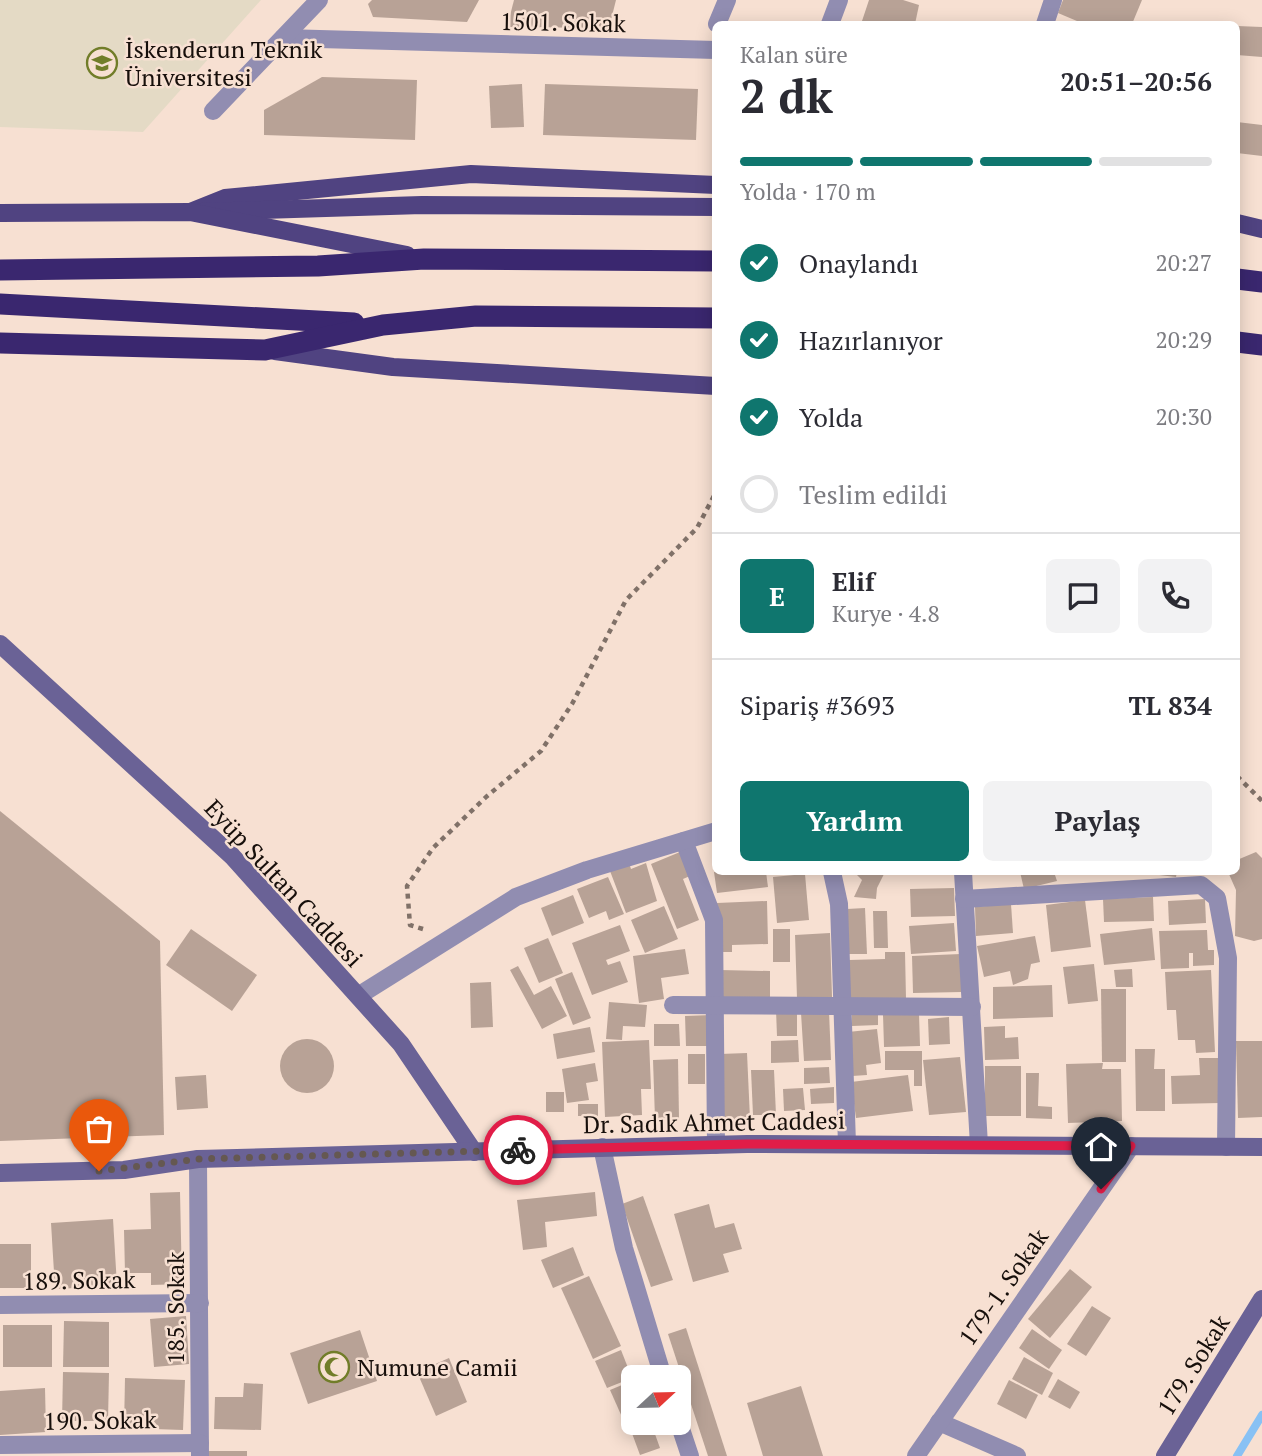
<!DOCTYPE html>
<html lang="tr">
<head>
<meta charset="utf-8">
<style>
	body { margin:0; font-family:"PT Serif",serif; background:#f2f2f3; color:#2b2b33; height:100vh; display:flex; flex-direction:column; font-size:26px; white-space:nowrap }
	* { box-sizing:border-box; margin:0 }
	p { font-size:23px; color:#7c7c81 }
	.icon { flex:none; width:38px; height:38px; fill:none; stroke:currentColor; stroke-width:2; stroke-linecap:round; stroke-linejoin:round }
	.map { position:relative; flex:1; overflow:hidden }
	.sheet { position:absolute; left:712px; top:21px; width:528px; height:854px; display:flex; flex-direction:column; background:#fff; border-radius:10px; box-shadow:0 4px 18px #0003 }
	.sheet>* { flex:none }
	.needle { width:46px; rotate:68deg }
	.controls { position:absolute; left:621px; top:1365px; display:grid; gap:14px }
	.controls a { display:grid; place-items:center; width:70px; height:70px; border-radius:10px; background:#fff; box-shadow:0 4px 18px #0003; font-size:35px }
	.pin { position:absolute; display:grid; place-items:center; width:60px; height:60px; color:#fff; margin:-72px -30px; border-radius:50% 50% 50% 0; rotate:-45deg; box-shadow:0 0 7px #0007 }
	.pin .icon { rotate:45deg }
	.courier { position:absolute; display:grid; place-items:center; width:70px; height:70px; margin:-35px; border:5px solid #e11d48; border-radius:50%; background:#fff; color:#222; box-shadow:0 2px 9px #0007 }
	.summary em { font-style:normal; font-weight:700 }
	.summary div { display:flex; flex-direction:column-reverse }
	.summary { display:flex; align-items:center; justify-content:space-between; height:119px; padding:0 28px }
	h1 { font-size:46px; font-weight:700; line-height:52px }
	.bar { display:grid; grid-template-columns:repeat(4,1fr); gap:10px 7px; align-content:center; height:84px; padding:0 28px }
	.bar i { height:9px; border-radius:5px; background:#e1e1e2 }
	.bar .selected { background:#0f766e }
	.bar p { grid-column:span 4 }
	.line { display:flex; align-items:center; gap:18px; padding:0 28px; border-top:2px solid #e1e1e2 }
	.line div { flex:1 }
	.round { display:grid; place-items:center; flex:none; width:74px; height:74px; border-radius:10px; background:#f2f2f3 }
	ol { padding:0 28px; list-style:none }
	li { display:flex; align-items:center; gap:21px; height:77px }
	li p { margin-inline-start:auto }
	li .icon { padding:7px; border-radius:50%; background:#0f766e; color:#fff; stroke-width:4 }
	li:last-child { color:#7c7c81 }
	li i { width:38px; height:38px; border:4px solid #e1e1e2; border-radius:50% }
	.cta { display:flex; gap:14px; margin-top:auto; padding:14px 28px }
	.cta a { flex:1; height:80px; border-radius:10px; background:#0f766e; color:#fff; font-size:28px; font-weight:700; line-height:80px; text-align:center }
	.cta a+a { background:#f2f2f3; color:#2b2b33 }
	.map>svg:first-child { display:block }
	.education { fill:#e4dac5 }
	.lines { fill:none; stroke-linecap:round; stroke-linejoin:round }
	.stream { stroke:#88c1f4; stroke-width:8 }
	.building { fill:#b8a296 }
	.path { stroke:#807168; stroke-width:4.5; stroke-dasharray:5 5; stroke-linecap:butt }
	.street { stroke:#918db1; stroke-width:18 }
	.secondary { stroke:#6a6296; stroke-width:18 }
	.primary { stroke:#504381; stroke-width:18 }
	.highway { stroke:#3a276f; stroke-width:21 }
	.done { stroke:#655851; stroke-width:7; stroke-dasharray:0 12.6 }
	.route { stroke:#e11d48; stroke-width:9 }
	.labels { text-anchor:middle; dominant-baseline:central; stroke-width:5; stroke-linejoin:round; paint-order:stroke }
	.street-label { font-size:24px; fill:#170f0b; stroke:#f7e0d2 }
	.poi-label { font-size:24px; fill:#170f0b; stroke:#f7e0d2; text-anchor:start }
</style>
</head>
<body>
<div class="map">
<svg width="1262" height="1456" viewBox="0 0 1262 1456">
	<rect width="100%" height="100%" fill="#f7e0d2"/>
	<path class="education" d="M0 0H261L143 132 0 127Z"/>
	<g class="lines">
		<path class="stream" d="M1237 1456 1262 1415"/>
	</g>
	<g class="building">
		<path d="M372 0H479L467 22 373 17 368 4Z"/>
		<path d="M514 0H616L609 28 507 27Z"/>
		<path d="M869 0H903L919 5 915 24H861Z"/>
		<path d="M1063 0H1142L1132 24H1084L1058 13Z"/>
		<path d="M1237 26 1262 27V57L1237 55Z"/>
		<path d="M322 77 417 80 415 140 264 135V110Z"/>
		<path d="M522 84 524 127 491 128 489 86Z"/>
		<path d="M545 84 698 89 696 140 543 135Z"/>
		<path d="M1237 122 1262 125V156L1237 153Z"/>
		<path d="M0 811 160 941 164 1135 0 1141Z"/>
		<path d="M680 852 690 876 683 879 699 920 677 929 651 864Z"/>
		<path d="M1256 852 1262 858V939L1254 941 1235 936 1236 890 1228 872H1237V860Z"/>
		<path d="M629 863 631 869 646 863 657 901 626 913 610 871Z"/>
		<path d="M714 872H766L768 887 717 893Z"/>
		<path d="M854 872H885L877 888 876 899 854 897 862 880Z"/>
		<path d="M1020 872H1054L1057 881 1024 889Z"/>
		<path d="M1134 872H1177L1176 877Z"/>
		<path d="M805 874 809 920 777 923 773 877Z"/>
		<path d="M608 877 624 914 609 920 606 911 589 918 577 889Z"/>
		<path d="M954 888 955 916 911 917 910 889Z"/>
		<path d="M573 895 584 923 552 936 541 908Z"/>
		<path d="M1153 897 1154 921 1104 922 1103 899Z"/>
		<path d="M1205 899 1206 923 1169 925 1168 901Z"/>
		<path d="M1085 900 1091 947 1051 952 1046 905Z"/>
		<path d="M767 901 768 944 732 945V952H718L717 903Z"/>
		<path d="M1011 904 1013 933 976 936 975 907Z"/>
		<path d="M664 906 678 939 645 953 631 920Z"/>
		<path d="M865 908 867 954H849L847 909Z"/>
		<path d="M873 911H887L888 948H874Z"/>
		<path d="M954 923 956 951 911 954 909 926Z"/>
		<path d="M620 925 630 951 606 960 608 965 620 961 628 982 592 995 572 943Z"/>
		<path d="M1152 928 1155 960 1104 965 1100 934Z"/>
		<path d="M191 929 257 975 232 1011 166 965Z"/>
		<rect x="773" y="929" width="17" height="33"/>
		<path d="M1207 930 1208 950H1214V965L1193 966V953H1189V968L1161 969 1159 931Z"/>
		<path d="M830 933 832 997 797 998 795 935Z"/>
		<path d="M1035 936 1040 962 1031 964 1028 979 1013 985 1010 971 984 977 977 946Z"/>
		<path d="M548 938 563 973 539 983 524 948Z"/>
		<path d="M685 949 689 974 661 978 664 999 639 1003 633 956Z"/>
		<path d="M885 952H905L906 999 850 1000 849 960 885 959Z"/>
		<path d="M961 954 962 992 913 993 912 956Z"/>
		<path d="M1094 964 1098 1001 1068 1004 1063 967Z"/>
		<path d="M518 966 534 995 551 986 567 1016 542 1029 510 970Z"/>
		<path d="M1132 969 1133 987H1116L1114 970Z"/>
		<path d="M720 970 770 971V999H720Z"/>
		<path d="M1211 970 1215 1052 1196 1053 1195 1040H1178L1176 1010H1167L1165 972Z"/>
		<path d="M572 972 591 1018 573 1025 555 979Z"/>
		<path d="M491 982 493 1027 471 1028 470 983Z"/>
		<path d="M1052 985 1053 1017 993 1019V987Z"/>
		<path d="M1101 989H1126V1062H1102Z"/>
		<path d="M609 1002 647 1005 645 1027 623 1026 622 1040 606 1039Z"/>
		<path d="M776 1010H797V1036H777Z"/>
		<path d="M829 1011 831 1060 804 1061 801 1013Z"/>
		<path d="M878 1012V1025L852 1026V1014Z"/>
		<path d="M919 1014 920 1046 884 1047 883 1015Z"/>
		<path d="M712 1015V1046H686L685 1016Z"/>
		<path d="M949 1017 950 1044 929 1045 928 1019Z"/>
		<path d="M654 1024H679L680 1046H654Z"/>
		<path d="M1005 1026V1038L1018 1037 1019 1059 985 1060 984 1027Z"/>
		<path d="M590 1027 595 1052 557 1059 553 1034Z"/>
		<path d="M877 1029 881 1063 866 1065 867 1075 852 1076 848 1032Z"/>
		<circle cx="307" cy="1066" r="27"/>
		<path d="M649 1040 651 1089H641L642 1115 605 1117 602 1042Z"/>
		<path d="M798 1040 799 1062 771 1063V1041Z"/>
		<path d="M1236 1041H1262V1117L1238 1118Z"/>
		<path d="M1135 1049H1155L1154 1069H1165V1111H1136Z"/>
		<path d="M885 1051H922V1086H914V1070H885Z"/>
		<path d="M747 1053 750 1119 722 1120 720 1054Z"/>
		<rect x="688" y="1054" width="17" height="30"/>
		<path d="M960 1057 966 1112 929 1115 923 1060Z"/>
		<path d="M1199 1058H1218L1220 1103 1172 1104 1171 1076 1200 1075Z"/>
		<path d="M678 1059 679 1118 655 1119 653 1060Z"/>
		<path d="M595 1063 598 1081 586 1083 589 1100 567 1103 562 1069Z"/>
		<path d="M1103 1063 1102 1069H1121L1122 1121 1068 1123 1066 1064Z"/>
		<rect x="985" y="1066" width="36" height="50"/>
		<path d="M829 1067 830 1083 804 1084V1068Z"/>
		<path d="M751 1070H774L776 1115H753Z"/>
		<path d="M1026 1073H1039L1038 1106 1052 1107V1119L1026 1118Z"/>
		<path d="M206 1075 208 1108 177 1110 175 1077Z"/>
		<path d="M908 1075 913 1111 856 1118 851 1082Z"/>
		<path d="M834 1087V1103L811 1104 810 1089Z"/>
		<path d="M803 1088 805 1110 784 1111 783 1089Z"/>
		<rect x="546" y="1092" width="18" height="20"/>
		<rect x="578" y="1104" width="20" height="12"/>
		<path d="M180 1192 182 1284 151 1285V1273H125L124 1230 151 1229 150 1193Z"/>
		<path d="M595 1192 597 1216 545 1222 547 1247 523 1250 517 1200Z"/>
		<path d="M643 1196 673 1280 651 1287 622 1204Z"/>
		<path d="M709 1204 715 1228 734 1223 742 1249 723 1254 729 1272 693 1282 674 1214Z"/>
		<path d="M113 1219 117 1286 55 1289 51 1223Z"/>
		<rect x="0" y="1244" width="31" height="44"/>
		<path d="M573 1247 584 1275 553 1288 541 1260Z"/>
		<path d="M1070 1269 1092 1287 1050 1338 1028 1319Z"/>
		<path d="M589 1276 621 1346 593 1359 561 1288Z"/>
		<path d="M1092 1306 1111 1318 1086 1356 1067 1344Z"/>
		<path d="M186 1316 189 1364 154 1367 150 1319Z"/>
		<path d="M64 1321 109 1322V1367H63Z"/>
		<rect x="3" y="1325" width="49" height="42"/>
		<path d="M686 1328 727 1456H708L668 1334Z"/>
		<path d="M1032 1329 1062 1350 1049 1369 1019 1348Z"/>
		<path d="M360 1330 377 1381 308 1404 290 1353Z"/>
		<path d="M621 1350 632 1378 607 1388 595 1361Z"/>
		<path d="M1024 1357 1053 1373 1042 1395 1012 1379Z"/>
		<path d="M449 1358 467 1402 436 1416 417 1372Z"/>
		<path d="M63 1372 109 1373 108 1421H62Z"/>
		<path d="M125 1378 185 1380 183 1430 124 1428Z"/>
		<path d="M1058 1379 1080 1392 1070 1409 1048 1397Z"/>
		<path d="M634 1380V1412L622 1417 610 1390Z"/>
		<path d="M1009 1380 1038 1395 1026 1419 997 1404Z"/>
		<path d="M244 1383 263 1384 261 1430 214 1429 215 1397H243Z"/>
		<path d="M801 1386 823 1456H763L747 1403Z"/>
		<path d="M45 1388 46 1432 0 1435V1391Z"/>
		<path d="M634 1414V1423H651L660 1448 640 1455 626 1417Z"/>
		<rect x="207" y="1451" width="40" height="5"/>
	</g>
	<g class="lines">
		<g class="path">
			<path d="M1237 776 1262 801"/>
			<path d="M423 929 410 925 407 886 433 848 486 797 541 751 572 704 626 600 697 528 716 492"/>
		</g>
		<g class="street">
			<path d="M717 24 727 0"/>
			<path d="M830 24 839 0"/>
			<path d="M1045 24 1053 0"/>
			<path d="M283 38 716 50"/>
			<path d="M213 111 319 0"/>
			<path d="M684 841 714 920 716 1145"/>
			<path d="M832 872 839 904 847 1144"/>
			<path d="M963 872 979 1145"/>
			<path d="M964 899 1201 885 1217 898 1228 958 1226 1147"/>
			<path d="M358 996 516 897 587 870 716 831"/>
			<path d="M673 1005 972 1007"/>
			<path d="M602 1147 624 1248 663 1377"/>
			<path d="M198 1159 200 1456"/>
			<path d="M0 1305 200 1303"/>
			<path d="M939 1422 1017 1456"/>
			<path d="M679 1423 690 1456"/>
			<path d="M0 1445 200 1443"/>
			<path d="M916 1456 1131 1146"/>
		</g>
		<g class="secondary">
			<path d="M0 644 232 856 401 1044 474 1152"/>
			<path d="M0 1173 124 1170 198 1159 747 1144 1262 1147"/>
			<path d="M1165 1456 1262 1299"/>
		</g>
		<g class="primary">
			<path d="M190 212 225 198 471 174 716 185"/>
			<path d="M201 212 422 205 716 207"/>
			<path d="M0 213 190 212 407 255"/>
			<path d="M1237 223 1262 229"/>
			<path d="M275 351 393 367 716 386"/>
		</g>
		<g class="highway">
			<path d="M0 270 318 266 424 259 716 261"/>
			<path d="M1237 279 1262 282"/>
			<path d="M0 304 354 323"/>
			<path d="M1237 342 1262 345"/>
			<path d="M0 343 265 350 383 325 476 316 716 318"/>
		</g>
	</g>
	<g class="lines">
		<path class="done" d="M99 1171 198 1159 518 1150"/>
		<path class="route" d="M518 1150 747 1144 1131 1146 1101 1189"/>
	</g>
	<defs>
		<g id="university-ring" transform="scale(1.575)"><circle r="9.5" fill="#f7e0d2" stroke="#717d29" stroke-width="1.5"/><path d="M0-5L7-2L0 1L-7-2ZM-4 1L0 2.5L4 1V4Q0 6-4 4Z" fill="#717d29"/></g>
		<g id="mosque-ring" transform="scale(1.575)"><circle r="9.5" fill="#f7e0d2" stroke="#717d29" stroke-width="1.5"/><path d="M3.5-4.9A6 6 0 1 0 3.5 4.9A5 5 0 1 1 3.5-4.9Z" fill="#717d29"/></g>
	</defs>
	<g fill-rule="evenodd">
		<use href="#university-ring" x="102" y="63"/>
		<use href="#mosque-ring" x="334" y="1367"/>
	</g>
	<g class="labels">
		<g class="street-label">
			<text transform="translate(563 22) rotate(1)">1501. Sokak</text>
			<text transform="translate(284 883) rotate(47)">Eyüp Sultan Caddesi</text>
			<text transform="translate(714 1122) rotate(-1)">Dr. Sadık Ahmet Caddesi</text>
			<text transform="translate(79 1280) rotate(-1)">189. Sokak</text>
			<text transform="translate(1003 1287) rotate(-55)">179-1. Sokak</text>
			<text transform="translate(175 1308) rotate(-90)">185. Sokak</text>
			<text transform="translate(1193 1365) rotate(-58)">179. Sokak</text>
			<text transform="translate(100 1420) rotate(-1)">190. Sokak</text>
		</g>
		<g class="poi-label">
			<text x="125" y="49">İskenderun Teknik<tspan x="125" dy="28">Üniversitesi</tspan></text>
			<text x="357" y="1367">Numune Camii</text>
		</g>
	</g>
</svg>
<div class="controls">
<a><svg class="needle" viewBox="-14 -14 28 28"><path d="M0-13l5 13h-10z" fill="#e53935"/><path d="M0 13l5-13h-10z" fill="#7c7c81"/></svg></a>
</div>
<div class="pin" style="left:99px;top:1171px;background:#ea580c"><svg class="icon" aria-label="bag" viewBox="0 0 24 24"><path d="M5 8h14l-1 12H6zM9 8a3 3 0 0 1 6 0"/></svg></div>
<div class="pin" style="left:1101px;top:1189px;background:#1f2937"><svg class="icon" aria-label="home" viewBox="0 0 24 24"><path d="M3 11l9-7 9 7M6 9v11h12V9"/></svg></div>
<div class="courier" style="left:518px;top:1150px"><svg class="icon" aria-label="bike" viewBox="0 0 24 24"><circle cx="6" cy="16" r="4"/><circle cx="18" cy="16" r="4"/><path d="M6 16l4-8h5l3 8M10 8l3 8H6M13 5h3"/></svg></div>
<section class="sheet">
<div class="summary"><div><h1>2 dk</h1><p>Kalan süre</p></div><em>20:51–20:56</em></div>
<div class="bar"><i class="selected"></i><i class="selected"></i><i class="selected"></i><i></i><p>Yolda · 170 m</p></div>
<ol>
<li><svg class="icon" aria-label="check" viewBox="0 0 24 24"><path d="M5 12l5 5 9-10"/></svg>Onaylandı<p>20:27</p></li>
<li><svg class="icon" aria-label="check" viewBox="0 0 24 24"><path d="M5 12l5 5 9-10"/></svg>Hazırlanıyor<p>20:29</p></li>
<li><svg class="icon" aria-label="check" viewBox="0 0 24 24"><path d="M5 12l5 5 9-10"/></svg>Yolda<p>20:30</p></li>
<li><i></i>Teslim edildi</li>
</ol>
<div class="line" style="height:126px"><b class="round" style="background:#0f766e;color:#fff">E</b><div><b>Elif</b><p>Kurye · 4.8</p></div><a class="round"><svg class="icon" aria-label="chat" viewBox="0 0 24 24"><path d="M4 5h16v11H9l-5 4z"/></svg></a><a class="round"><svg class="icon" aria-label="phone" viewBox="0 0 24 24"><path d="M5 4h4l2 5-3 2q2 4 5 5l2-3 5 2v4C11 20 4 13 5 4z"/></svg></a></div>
<div class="line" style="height:91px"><div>Sipariş #3693</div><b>TL 834</b></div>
<div class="cta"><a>Yardım</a><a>Paylaş</a></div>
</section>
</div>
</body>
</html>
